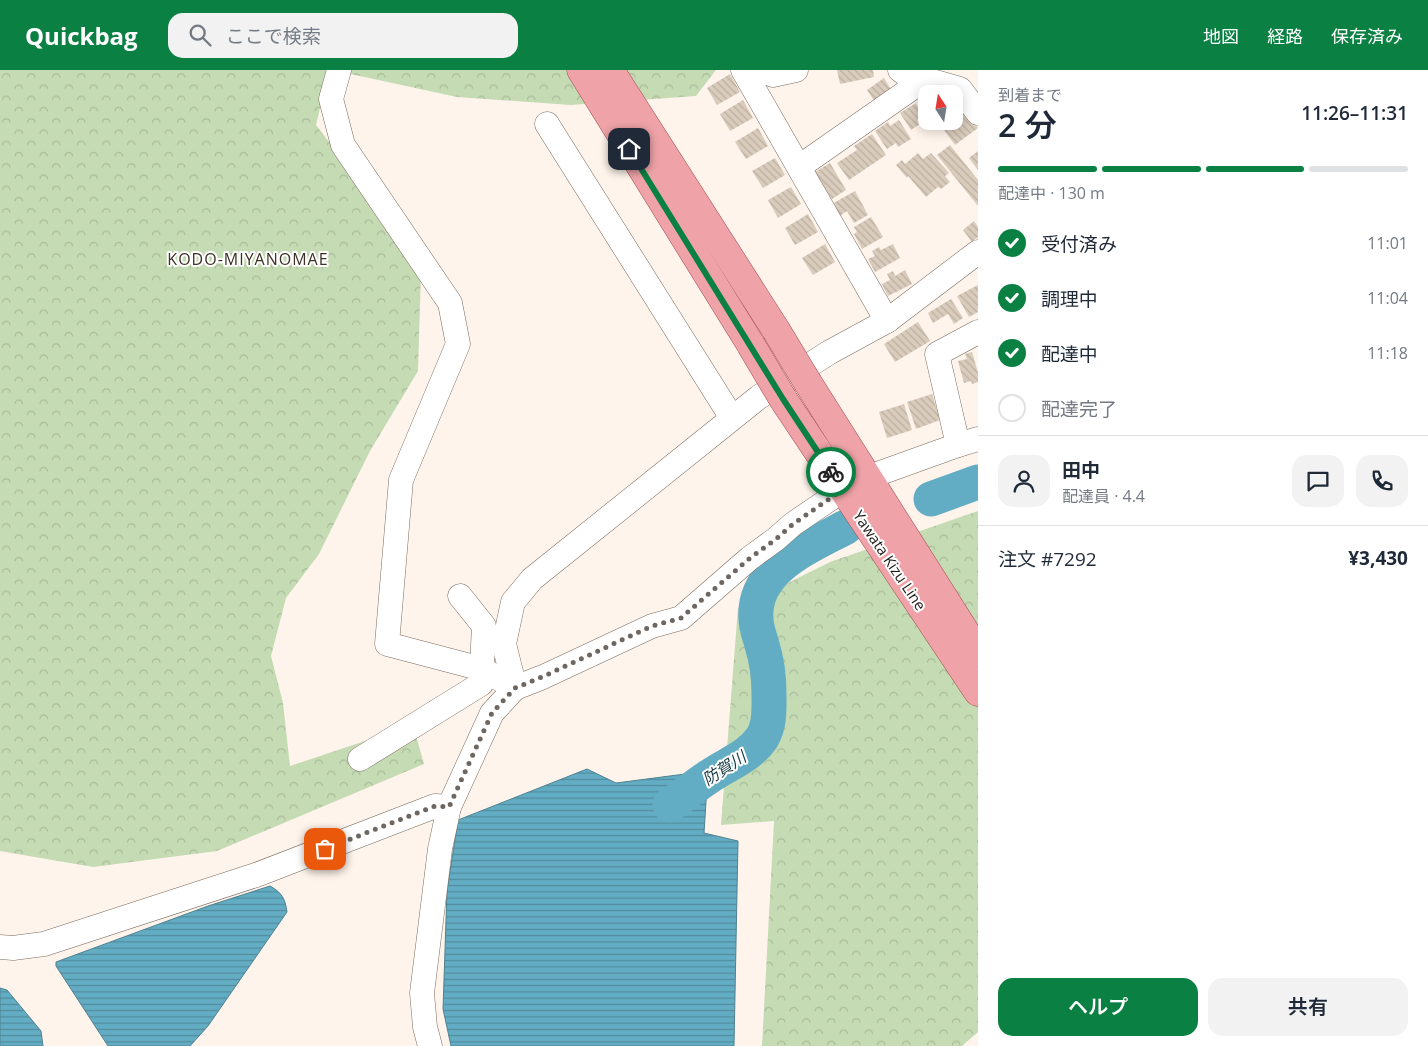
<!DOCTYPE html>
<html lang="ja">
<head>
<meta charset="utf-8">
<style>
	body { margin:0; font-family:"Open Sans","Noto Sans JP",sans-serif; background:#f2f2f3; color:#1f2937; height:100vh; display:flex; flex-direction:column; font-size:19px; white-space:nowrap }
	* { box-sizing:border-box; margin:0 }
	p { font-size:16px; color:#747a83 }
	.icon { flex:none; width:28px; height:28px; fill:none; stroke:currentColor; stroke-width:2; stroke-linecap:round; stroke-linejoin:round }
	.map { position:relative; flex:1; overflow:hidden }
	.details { display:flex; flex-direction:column; background:#fff; width:450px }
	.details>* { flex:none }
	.needle { width:32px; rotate:348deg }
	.fabs { position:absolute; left:918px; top:15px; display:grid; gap:10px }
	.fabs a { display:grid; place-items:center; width:45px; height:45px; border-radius:10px; background:#fff; box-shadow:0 2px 12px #0003; font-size:25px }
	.pin { position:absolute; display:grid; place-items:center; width:42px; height:42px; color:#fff; margin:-21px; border-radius:10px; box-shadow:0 2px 8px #0006 }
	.courier { position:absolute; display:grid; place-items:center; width:50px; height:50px; margin:-25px; border:4px solid #0b8043; border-radius:50%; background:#fff; color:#222; box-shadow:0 1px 6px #0007 }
	.overview em { font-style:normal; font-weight:600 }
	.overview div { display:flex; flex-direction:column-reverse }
	.overview { display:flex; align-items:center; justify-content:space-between; height:85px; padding:0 20px }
	h1 { font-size:32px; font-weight:600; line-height:38px }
	.bar { display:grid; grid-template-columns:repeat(4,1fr); gap:8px 5px; align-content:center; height:60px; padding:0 20px }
	.bar i { height:6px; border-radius:4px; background:#e0e1e3 }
	.bar .active { background:#0b8043 }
	.bar p { grid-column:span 4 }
	.line { display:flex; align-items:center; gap:12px; padding:0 20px; border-top:1px solid #e0e1e3 }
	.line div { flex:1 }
	.round { display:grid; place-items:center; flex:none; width:52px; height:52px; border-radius:15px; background:#f2f2f3 }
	ol { padding:0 20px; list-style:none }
	li { display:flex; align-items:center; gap:15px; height:55px }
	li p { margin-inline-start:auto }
	li .icon { padding:5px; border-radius:50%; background:#0b8043; color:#fff; stroke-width:4 }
	li:last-child { color:#747a83 }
	li i { width:28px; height:28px; border:2px solid #e0e1e3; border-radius:50% }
	.cta { display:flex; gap:10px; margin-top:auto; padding:10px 20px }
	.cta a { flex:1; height:58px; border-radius:15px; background:#0b8043; color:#fff; font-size:20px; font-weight:600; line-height:58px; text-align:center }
	.cta a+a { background:#f2f2f3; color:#1f2937 }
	header { display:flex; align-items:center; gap:30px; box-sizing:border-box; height:70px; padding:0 25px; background:#0b8043; color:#fff }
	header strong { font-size:24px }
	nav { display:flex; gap:28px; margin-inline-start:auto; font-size:18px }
	.search { width:350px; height:45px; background:#f2f2f3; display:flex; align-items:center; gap:12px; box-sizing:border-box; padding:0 18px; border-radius:15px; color:#747a83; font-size:19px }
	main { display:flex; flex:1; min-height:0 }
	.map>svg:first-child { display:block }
	.forest { fill:url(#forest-crowns) }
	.water { fill:url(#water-rules); stroke:#4f8190 }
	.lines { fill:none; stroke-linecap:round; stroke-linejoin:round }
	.river { stroke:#63adc4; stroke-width:35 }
	.building { fill:url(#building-back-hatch) }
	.minor-casing { stroke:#7b6c60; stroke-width:25 }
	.major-casing { stroke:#a04c4f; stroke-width:29 }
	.minor { stroke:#fff; stroke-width:24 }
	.major { stroke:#efa3a8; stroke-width:28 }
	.major-bridge-casing { stroke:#a04c4f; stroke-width:29; stroke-linecap:butt }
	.major-bridge { stroke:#efa3a8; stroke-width:28 }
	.done { stroke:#6e6761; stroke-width:5; stroke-dasharray:0 9 }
	.route { stroke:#0b8043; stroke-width:6 }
	.labels { text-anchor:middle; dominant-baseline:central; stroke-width:4; stroke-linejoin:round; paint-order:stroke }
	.street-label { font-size:15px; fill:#211b16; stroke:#fff }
	.neighbourhood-label { font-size:16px; letter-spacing:1px; fill:#3d3024; stroke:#fff }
	.water-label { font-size:16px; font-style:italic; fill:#133742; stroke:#fff }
</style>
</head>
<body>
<header>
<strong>Quickbag</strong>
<div class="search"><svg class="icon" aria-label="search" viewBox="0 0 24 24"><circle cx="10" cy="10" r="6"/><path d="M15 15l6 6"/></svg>ここで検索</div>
<nav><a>地図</a><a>経路</a><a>保存済み</a></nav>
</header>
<main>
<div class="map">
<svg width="978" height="976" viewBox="0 0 978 976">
	<defs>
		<pattern id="forest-crowns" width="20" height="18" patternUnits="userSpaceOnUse" patternTransform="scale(1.25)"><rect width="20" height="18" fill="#c5dbb4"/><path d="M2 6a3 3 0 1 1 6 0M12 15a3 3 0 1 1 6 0" fill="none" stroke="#a9bb9a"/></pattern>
		<pattern id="water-rules" width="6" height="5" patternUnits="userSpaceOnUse" patternTransform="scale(1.25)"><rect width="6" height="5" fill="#63adc4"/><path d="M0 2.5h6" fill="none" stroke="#518c9e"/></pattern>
		<pattern id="building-back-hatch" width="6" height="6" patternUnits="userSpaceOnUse" patternTransform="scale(1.25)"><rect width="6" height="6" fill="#daccbc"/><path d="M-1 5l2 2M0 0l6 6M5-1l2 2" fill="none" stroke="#bbafa1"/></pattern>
	</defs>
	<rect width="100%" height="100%" fill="#fef4eb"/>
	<g class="forest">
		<path d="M0 0H329L316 55 392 155 421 201 418 301 370 381 319 484 286 528 271 586 283 633 290 696 413 655 424 694 217 781 93 797 0 781Z"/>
		<path d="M332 0H716L696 26 571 35 457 27Z"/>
		<path d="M978 441V962L962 976H762L774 751 721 755 738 538 830 492Z"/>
	</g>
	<g class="water">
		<path d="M587 699 616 713 708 701 704 763 738 771 734 976H451L443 939 447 821 458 750Z"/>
		<path d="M270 816C282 823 285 828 287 842L208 956 190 976H108L56 896V892L208 836Z"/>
		<path d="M0 918 7 920 41 961 43 976H0Z"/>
	</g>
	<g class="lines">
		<g class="river">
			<path d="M931 429 978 412"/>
			<path d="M670 735C683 726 696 715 710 706 727 694 749 687 762 668 770 655 769 639 769 624 769 607 767 591 762 575 760 567 756 558 756 549 752 499 809 477 846 457"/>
		</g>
	</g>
	<g class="building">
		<path d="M837 0H873L874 7 840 14Z"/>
		<path d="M730 4 740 22 717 35 707 18Z"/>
		<path d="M884 8 892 21 875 32 867 20Z"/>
		<path d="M743 30 753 48 730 61 720 44Z"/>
		<path d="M916 33 917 36 920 34 926 43V50L911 60 900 43Z"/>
		<path d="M962 36 978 58 955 75 939 53 941 51H954V42Z"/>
		<path d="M899 50 911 69 898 77 896 73 887 79 875 61 888 52 890 56Z"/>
		<path d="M758 58 768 76 746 89 735 72Z"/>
		<path d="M872 64 886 85 849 110 837 93 857 80 854 76Z"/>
		<path d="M950 75 978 110V136L937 85Z"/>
		<path d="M978 81V100L969 88Z"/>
		<path d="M918 83 923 89 931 83 949 103 945 106 950 112 941 119 938 117 926 127 908 106 907 108 896 95 902 90 905 94Z"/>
		<path d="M775 88 785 105 763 118 752 101Z"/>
		<path d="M830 93 846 120 832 129 815 102Z"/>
		<path d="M791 117 801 134 778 148 768 130Z"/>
		<path d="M855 121 868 145 854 153 847 141 838 147 830 135Z"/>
		<path d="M808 144 818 162 795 175 785 158Z"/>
		<path d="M871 147 883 167 862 179 854 164 857 162 854 157Z"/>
		<path d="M974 151 978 157V167L972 172 963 160Z"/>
		<path d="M825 174 835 192 813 205 802 188Z"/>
		<path d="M893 174 900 188 875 202 868 189 875 186 872 181 879 177 881 180Z"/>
		<path d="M905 200 912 214 888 226 882 214 890 210 887 204 893 201 895 206Z"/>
		<path d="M978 215V242L969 247 957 226Z"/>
		<path d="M951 229 963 248 954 254 948 244 933 253 928 243Z"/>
		<path d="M918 252 930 271 895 292 884 274Z"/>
		<path d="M972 282 978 303V312L972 314 971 311 964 313 958 291 967 289 965 284Z"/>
		<path d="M932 324 940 350 916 359 907 332Z"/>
		<path d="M904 334 912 360 887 368 879 342Z"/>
	</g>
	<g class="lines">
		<g class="minor-casing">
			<g id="minor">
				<path d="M339 0 331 29 343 75 450 233 458 274 401 410 387 574 482 599 515 618"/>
				<path d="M743 0 887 251"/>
				<path d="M761 0 773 5 796 0"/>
				<path d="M900 0 904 3 960 19 978 43"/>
				<path d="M547 54 732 348"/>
				<path d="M799 97 925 9"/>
				<path d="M978 262 937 284 958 375 978 369"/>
				<path d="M515 618 504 574 513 532 532 509 759 327 830 282 887 251 978 182"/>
				<path d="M360 689 481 614 484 556 460 526"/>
				<path d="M0 877 13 878 44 874 256 805 435 736 449 737"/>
				<path d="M430 976 425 957 422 923 440 779 449 737 492 643 515 618 543 607 652 556 681 548 750 488 776 469 793 454 843 420 869 407 958 375"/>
			</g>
		</g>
		<g class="major-casing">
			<g id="major">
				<path d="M581 0 751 275"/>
				<path d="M610 0 776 260"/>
				<path d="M808 313 978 582"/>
				<path d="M783 329 978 622"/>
			</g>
		</g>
		<use href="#minor" class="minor"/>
		<use href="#major" class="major"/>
		<g class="major-bridge-casing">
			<g id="major-bridge">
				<path d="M776 260 808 313"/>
				<path d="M751 275 783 329"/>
			</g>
		</g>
		<use href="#major-bridge" class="major-bridge"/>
	</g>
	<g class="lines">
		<path class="done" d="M325 779 435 736 449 737 492 643 515 618 542 607 652 556 681 548 750 488 776 469 793 454 842 420 831 402"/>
		<path class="route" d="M629 79 783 329 831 402"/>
	</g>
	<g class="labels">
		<g class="street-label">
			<text transform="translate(890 490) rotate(56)">Yawata Kizu Line</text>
		</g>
		<g class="neighbourhood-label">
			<text x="248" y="189">KODO-MIYANOMAE</text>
		</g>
		<g class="water-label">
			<text transform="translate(724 698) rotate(-33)">防賀川</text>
		</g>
	</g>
</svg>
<div class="fabs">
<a><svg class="needle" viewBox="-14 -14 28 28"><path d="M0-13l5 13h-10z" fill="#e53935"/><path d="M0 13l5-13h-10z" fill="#747a83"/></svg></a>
</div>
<div class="pin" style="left:325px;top:779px;background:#ea580c"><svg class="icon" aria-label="bag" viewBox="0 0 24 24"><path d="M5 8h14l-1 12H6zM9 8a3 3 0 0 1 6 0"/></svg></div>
<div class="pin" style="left:629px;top:79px;background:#1f2937"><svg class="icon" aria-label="home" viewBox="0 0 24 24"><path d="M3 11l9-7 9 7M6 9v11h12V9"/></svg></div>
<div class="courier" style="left:831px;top:402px"><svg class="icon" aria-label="bike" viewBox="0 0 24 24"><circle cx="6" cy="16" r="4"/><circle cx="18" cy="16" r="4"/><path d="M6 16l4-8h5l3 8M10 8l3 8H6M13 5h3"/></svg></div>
</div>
<section class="details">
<div class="overview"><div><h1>2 分</h1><p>到着まで</p></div><em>11:26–11:31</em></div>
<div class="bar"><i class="active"></i><i class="active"></i><i class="active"></i><i></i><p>配達中 · 130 m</p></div>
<ol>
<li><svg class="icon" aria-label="check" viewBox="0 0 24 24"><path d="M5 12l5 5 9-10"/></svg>受付済み<p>11:01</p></li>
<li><svg class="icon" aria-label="check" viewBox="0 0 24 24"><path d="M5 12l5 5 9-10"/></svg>調理中<p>11:04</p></li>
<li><svg class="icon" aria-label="check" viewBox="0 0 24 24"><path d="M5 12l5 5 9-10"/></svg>配達中<p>11:18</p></li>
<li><i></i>配達完了</li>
</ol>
<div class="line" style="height:90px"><a class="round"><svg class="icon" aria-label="person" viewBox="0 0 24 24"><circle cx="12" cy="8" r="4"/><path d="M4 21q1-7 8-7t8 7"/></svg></a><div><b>田中</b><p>配達員 · 4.4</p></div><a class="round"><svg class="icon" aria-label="chat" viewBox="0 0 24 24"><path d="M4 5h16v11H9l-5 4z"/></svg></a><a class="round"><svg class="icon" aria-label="phone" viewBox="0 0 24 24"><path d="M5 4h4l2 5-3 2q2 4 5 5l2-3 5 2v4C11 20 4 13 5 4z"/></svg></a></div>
<div class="line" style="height:65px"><div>注文 #7292</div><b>¥3,430</b></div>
<div class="cta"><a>ヘルプ</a><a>共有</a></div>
</section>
</main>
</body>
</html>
